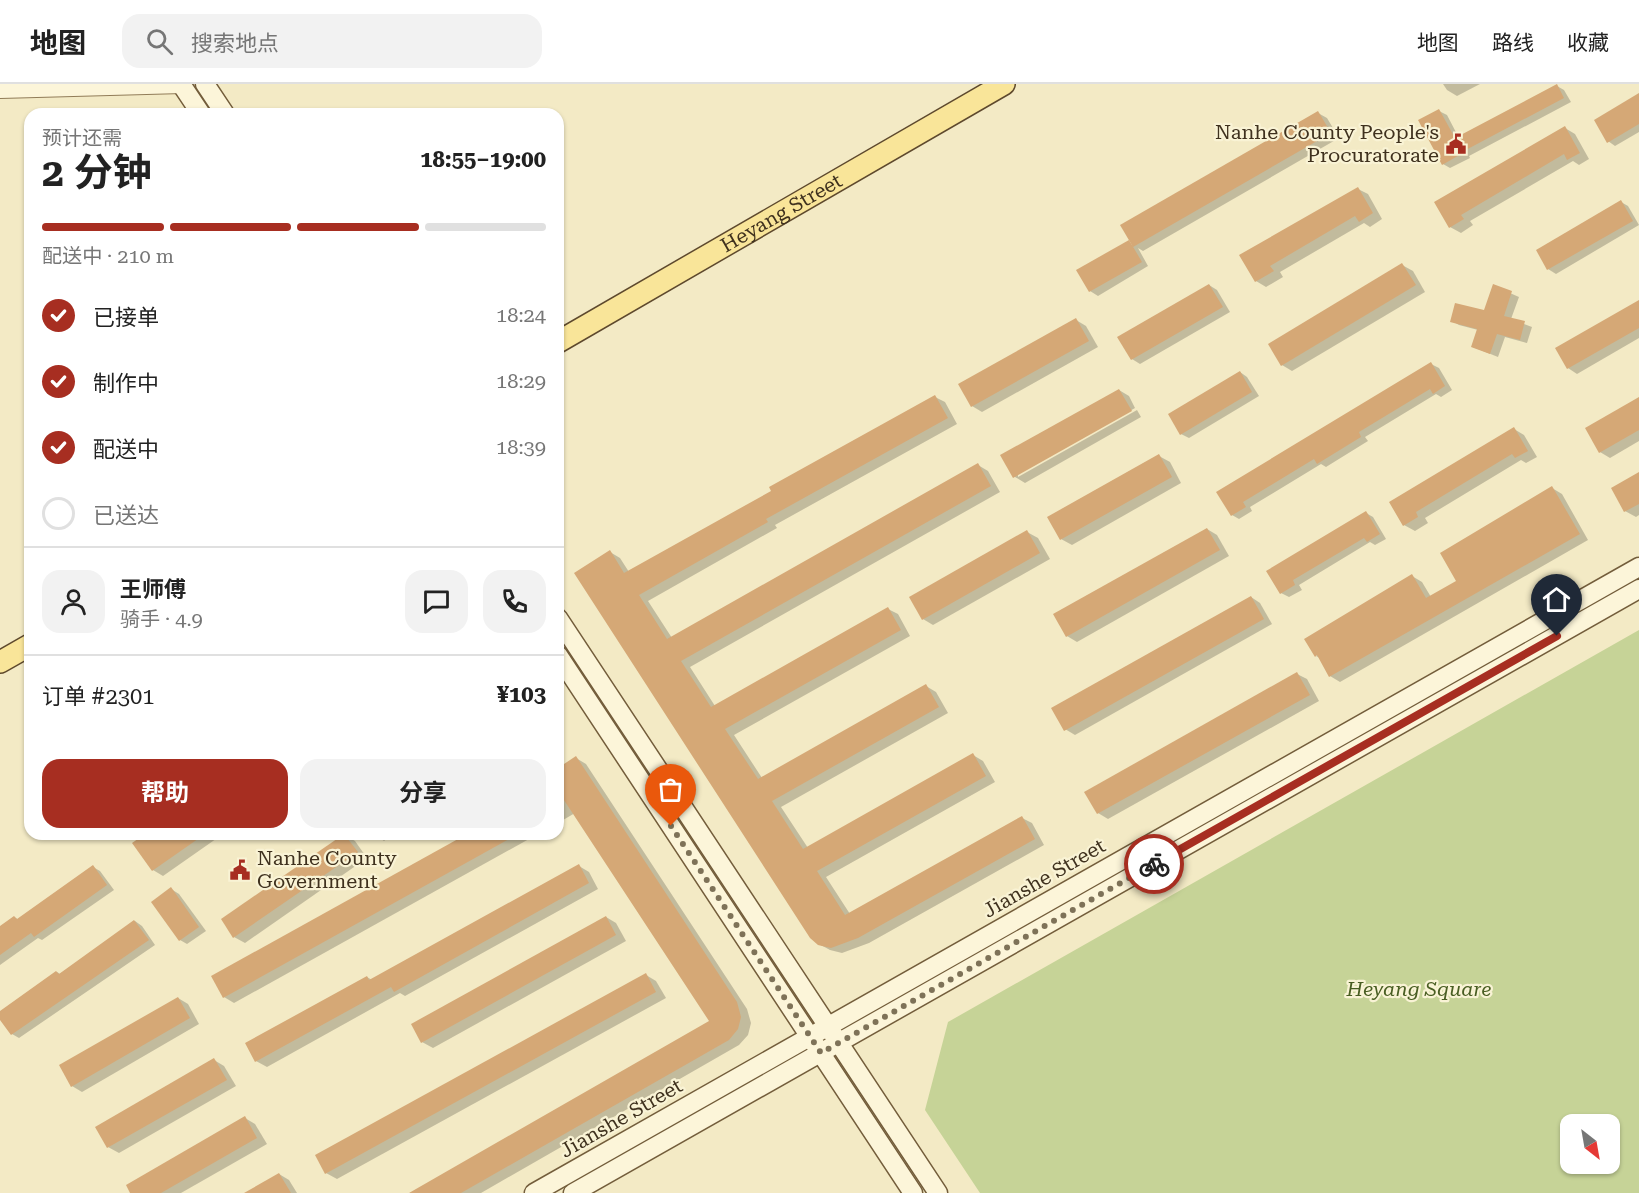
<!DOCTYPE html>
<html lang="zh">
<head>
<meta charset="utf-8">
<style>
	body { margin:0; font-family:"Roboto Serif","Noto Sans SC",serif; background:#f2f2f2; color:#222; height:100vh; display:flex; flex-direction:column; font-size:22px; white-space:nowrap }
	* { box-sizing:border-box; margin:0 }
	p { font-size:20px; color:#767676 }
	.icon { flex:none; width:33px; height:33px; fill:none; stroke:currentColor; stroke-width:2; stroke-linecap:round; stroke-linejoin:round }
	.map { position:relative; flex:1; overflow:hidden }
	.drawer { position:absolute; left:24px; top:24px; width:540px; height:732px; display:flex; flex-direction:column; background:#fff; border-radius:18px; box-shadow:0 2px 4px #0004 }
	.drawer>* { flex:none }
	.needle { width:39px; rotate:149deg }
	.buttons { position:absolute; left:1560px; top:1030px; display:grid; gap:12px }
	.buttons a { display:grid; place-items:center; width:60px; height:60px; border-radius:12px; background:#fff; box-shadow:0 2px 4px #0004; font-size:30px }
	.pin { position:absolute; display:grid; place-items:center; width:51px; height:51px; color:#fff; margin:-62px -26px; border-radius:50% 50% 50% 0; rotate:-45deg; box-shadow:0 0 6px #0007 }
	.pin .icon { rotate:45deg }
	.courier { position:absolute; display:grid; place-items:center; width:60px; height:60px; margin:-30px; border:4px solid #a72e21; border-radius:50%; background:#fff; color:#222; box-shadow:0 2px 8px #0007 }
	.head em { font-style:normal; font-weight:700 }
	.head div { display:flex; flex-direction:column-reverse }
	.head { display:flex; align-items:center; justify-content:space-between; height:102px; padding:0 18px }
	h1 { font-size:39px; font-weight:700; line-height:45px }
	.bar { display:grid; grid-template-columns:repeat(4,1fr); gap:9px 6px; align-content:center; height:72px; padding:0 18px }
	.bar i { height:8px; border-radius:4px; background:#e0e0e0 }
	.bar .active { background:#a72e21 }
	.bar p { grid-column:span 4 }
	.line { display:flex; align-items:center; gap:15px; padding:0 18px; border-top:2px solid #e0e0e0 }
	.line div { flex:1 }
	.round { display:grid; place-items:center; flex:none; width:63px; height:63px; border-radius:18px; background:#f2f2f2 }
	ol { padding:0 18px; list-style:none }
	li { display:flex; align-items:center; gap:18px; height:66px }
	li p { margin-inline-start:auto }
	li .icon { padding:6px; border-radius:50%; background:#a72e21; color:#fff; stroke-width:4 }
	li:last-child { color:#767676 }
	li i { width:33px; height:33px; border:3px solid #e0e0e0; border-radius:50% }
	.cta { display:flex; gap:12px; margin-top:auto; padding:12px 18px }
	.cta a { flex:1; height:69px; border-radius:18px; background:#a72e21; color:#fff; font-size:24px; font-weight:700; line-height:69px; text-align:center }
	.cta a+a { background:#f2f2f2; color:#222 }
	header { display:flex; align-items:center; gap:36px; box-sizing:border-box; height:84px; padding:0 30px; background:#fff; border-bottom:2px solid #e0e0e0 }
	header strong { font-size:28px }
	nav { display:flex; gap:33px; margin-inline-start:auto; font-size:21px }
	.search { width:420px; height:54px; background:#f2f2f2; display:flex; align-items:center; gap:15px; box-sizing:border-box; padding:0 21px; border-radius:18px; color:#767676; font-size:22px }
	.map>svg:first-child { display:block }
	.green { fill:#c6d397; fill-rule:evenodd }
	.shadow { fill:#0003 }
	.building { fill:#d5a876 }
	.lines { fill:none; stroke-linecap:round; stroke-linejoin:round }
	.street-casing { stroke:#917c58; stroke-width:16 }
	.secondary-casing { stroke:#735d3b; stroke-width:21 }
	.primary-casing { stroke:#5e492d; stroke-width:24 }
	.street { stroke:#fcf5d9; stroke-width:14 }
	.secondary { stroke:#fcf5d9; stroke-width:18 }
	.primary { stroke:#f9e599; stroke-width:21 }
	.done { stroke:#7e7258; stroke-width:6; stroke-dasharray:0 10.8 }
	.route { stroke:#a72e21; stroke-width:8 }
	.labels { text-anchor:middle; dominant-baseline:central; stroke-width:4.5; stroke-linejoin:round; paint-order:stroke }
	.poi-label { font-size:20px; fill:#3f311e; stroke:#f9f3d5; text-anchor:end }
	.street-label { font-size:20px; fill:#3f311e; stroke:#f9f3d5 }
	.park-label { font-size:20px; font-style:italic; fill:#495e22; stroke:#f9f3d5 }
</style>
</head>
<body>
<header>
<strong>地图</strong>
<div class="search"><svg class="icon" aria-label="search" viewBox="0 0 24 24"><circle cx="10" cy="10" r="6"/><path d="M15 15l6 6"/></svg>搜索地点</div>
<nav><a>地图</a><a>路线</a><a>收藏</a></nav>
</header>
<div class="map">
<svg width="1639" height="1109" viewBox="0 0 1639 1109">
	<rect width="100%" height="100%" fill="#f3eac5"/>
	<path class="green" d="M1639 546V1109H980L925 1026 948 938ZM1570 1041H1610V1080H1570Z"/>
	<g class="shadow">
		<path d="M1443 0H1480L1457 12 1447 6Z"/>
		<path d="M1557 2 1564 6 1571 18 1469 72 1470 74 1450 84 1443 80 1439 27 1447 31 1459 54Z"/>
		<path d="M1639 11V48L1615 62 1608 57Z"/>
		<path d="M1318 29 1327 34 1339 54 1143 167 1138 164 1148 182 1098 212 1090 207 1133 159Z"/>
		<path d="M1565 44 1575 50 1589 75 1579 81 1573 77 1470 137 1473 141 1461 149 1450 143 1436 119Z"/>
		<path d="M1358 105 1368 110 1382 135 1370 143 1364 139 1280 188 1283 193 1266 203 1256 197 1241 172Z"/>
		<path d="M1621 118 1628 122 1639 141 1556 190 1548 185Z"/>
		<path d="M1402 181 1413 187 1425 208 1292 287 1282 281Z"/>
		<path d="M1209 201 1217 206 1230 228 1140 280 1132 275 1120 253Z"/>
		<path d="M1494 202 1519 213 1511 235 1532 243 1527 259 1505 253 1498 273 1473 263 1478 246 1459 241 1452 237 1485 228Z"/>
		<path d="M1639 218V254L1577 290 1568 284Z"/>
		<path d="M1076 236 1086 242 1098 263 982 328 972 322Z"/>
		<path d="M1431 280 1439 284 1452 306 1441 313 1436 310 1365 353 1368 357 1326 383 1321 380 1250 423 1252 427 1239 435 1232 431 1218 409Z"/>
		<path d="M1240 288 1247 293 1259 312 1189 354 1181 350Z"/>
		<path d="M1119 306 1129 312 1135 324 1018 390V393L1137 326 1141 333 1025 399 1015 393 1003 371Z"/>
		<path d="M935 313 945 318 957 340 775 441 777 444 648 517 672 554 978 381 988 387 1000 408 690 583 715 622 888 525 898 530 910 552 734 651 762 694 926 602 936 608 948 629 781 723 808 764 973 671 983 677 995 698 826 793 850 830 1022 734 1032 739 1044 761 869 859 842 869 830 866 819 860 610 468 620 474 629 488 773 407Z"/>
		<path d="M1639 315V357L1610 374 1600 368Z"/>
		<path d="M1514 345 1524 351 1537 373 1526 379 1521 376 1425 434 1428 439 1415 447 1404 441 1391 418Z"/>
		<path d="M1159 372 1170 378 1181 399 1072 461 1061 455Z"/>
		<path d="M1639 390V431L1636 433 1625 427Z"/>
		<path d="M1552 404 1562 410 1588 456 1340 598 1330 592 1320 574 1316 572 1412 492 1422 498 1431 513 1458 497Z"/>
		<path d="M1366 429 1373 433 1386 455 1375 461 1370 458 1299 501 1302 506 1289 513 1281 509 1268 487Z"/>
		<path d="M1207 445 1217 451 1229 472 1077 558 1067 552Z"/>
		<path d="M1027 448 1038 454 1050 475 933 541 923 535Z"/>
		<path d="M1251 513 1260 519 1272 540 1075 651 1065 645Z"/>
		<path d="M1297 590 1307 595 1319 617 1108 735 1098 729Z"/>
		<path d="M576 674 586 680 747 925 751 939 748 951 739 961 481 1109H412L711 938 575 729 558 739V686Z"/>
		<path d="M147 750H223L163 792 153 786Z"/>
		<path d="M374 750H393L384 757Z"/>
		<path d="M470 750H538L234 919 224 913Z"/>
		<path d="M345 751 355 757 367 774 245 859 234 853Z"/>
		<path d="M579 782 589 788 598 805 405 912 400 909 267 983 256 977 367 893 372 896Z"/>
		<path d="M93 783 100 787 114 806 42 856 38 854 0 881V843L14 833 19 836Z"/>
		<path d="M171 805 179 810 206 847 187 860 180 856Z"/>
		<path d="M606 833 616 839 626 857 433 964 422 958Z"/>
		<path d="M135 837 142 842 155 861 19 954 12 950 0 934V928L57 888 60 890Z"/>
		<path d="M646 891 656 897 666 914 337 1095 326 1089Z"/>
		<path d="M178 914 188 920 199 940 82 1008 72 1002Z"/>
		<path d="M214 976 224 982 236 1002 119 1069 108 1063Z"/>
		<path d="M245 1034 255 1040 267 1060 181 1109H132Z"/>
		<path d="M279 1090 289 1096 297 1109H247Z"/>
	</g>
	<g class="building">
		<path d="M1557 0 1564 14 1462 68 1463 69 1442 81 1418 36 1439 25 1455 54Z"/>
		<path d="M1639 9V40L1607 59 1594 36Z"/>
		<path d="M1318 27 1331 49 1133 163 1120 141Z"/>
		<path d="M1565 42 1580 69 1567 76 1564 70 1461 131 1464 135 1449 144 1434 118Z"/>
		<path d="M1358 103 1373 129 1359 138 1355 132 1270 182 1274 187 1255 198 1239 171Z"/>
		<path d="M1621 116 1633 137 1547 186 1536 166Z"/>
		<path d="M1129 156 1142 178 1089 208 1076 186Z"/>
		<path d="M1402 179 1416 201 1281 282 1268 260Z"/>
		<path d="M1209 200 1223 223 1131 276 1117 253Z"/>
		<path d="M1493 200 1512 207 1504 232 1525 237 1520 256 1497 250 1490 270 1471 263 1477 245 1450 238 1455 219 1484 226Z"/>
		<path d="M1639 216V244L1567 285 1555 264Z"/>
		<path d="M1076 234 1089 257 971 323 958 300Z"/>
		<path d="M1431 278 1445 302 1433 310 1430 305 1359 348 1361 353 1317 380 1314 375 1243 418 1246 423 1231 432 1216 408Z"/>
		<path d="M1240 287 1252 308 1180 351 1168 330Z"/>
		<path d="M1119 305 1132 327 1013 394 1000 371Z"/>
		<path d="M935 311 948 334 766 435 768 438 639 511 667 555 978 379 991 402 681 577 711 623 888 523 901 546 725 645 758 695 926 600 939 623 772 717 803 765 973 669 986 692 817 787 845 831 1022 732 1035 755 858 854 831 864 822 862 818 861 810 854 574 489 610 466 624 489 771 407 769 403Z"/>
		<path d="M1639 313V346L1599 369 1585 344Z"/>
		<path d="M1514 343 1528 367 1515 374 1512 370 1416 428 1418 433 1403 442 1389 418Z"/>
		<path d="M1159 370 1172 393 1060 456 1047 433Z"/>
		<path d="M1639 388V420L1624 428 1611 404Z"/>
		<path d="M1552 402 1580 450 1329 593 1317 571 1315 573 1304 555 1412 490 1426 514 1456 497 1440 469Z"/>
		<path d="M1366 427 1380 450 1367 458 1364 454 1293 496 1295 501 1280 510 1266 487Z"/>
		<path d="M1207 444 1220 466 1066 553 1053 530Z"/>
		<path d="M1027 446 1040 469 922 536 909 513Z"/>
		<path d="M1251 512 1264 535 1064 647 1051 624Z"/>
		<path d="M1297 588 1310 611 1097 730 1084 708Z"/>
		<path d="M576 672 737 918 741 933 738 945 729 956 461 1109H409L709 937 558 707V684Z"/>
		<path d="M145 750H205L152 787 132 759Z"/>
		<path d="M344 750 358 768 233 854 221 835Z"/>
		<path d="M467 750H518L223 914 211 892Z"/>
		<path d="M579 780 589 799 394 908 391 903 255 978 245 959 367 892 369 896Z"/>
		<path d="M93 781 107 801 34 853 31 849 0 871V842L14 832 17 835Z"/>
		<path d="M171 803 199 843 179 857 151 818Z"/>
		<path d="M606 832 616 851 421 959 411 940Z"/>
		<path d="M134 836 149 856 11 951 0 936V927L56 887 59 890Z"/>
		<path d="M646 889 656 908 325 1090 315 1071Z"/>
		<path d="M178 913 190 934 71 1003 59 981Z"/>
		<path d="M214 974 227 996 107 1064 95 1043Z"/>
		<path d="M245 1032 257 1054 161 1109H130L126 1101Z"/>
		<path d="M279 1089 291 1109H244Z"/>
	</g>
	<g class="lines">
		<g class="street-casing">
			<path id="street" d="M0 7 183 2"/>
		</g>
		<g class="secondary-casing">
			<g id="secondary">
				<path d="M181 0 201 30"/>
				<path d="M205 0 225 30"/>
				<path d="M558 534 938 1109"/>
				<path d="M558 571 913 1109"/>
				<path d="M534 1109 1639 483"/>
				<path d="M573 1109 1639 505"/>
			</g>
		</g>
		<g class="primary-casing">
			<g id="primary">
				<path id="s1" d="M558 258 1004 0"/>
				<path d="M0 578 30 561"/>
			</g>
		</g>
		<use href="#street" class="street"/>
		<use href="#secondary" class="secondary"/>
		<use href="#primary" class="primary"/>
	</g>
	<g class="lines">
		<path class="done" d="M671 742 821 969 1154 780"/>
		<path class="route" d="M1154 780 1557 552"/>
	</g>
	<defs>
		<g id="civic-bare" transform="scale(1.62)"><path d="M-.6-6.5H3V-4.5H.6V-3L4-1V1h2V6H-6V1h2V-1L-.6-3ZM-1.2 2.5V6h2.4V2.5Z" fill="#a72e21" stroke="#f9f3d5" stroke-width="2.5" paint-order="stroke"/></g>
	</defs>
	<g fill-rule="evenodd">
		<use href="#civic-bare" x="1456" y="60"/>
		<use href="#civic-bare" x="240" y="786"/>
	</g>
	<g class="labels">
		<g class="poi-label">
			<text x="1439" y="48">Nanhe County People's<tspan x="1439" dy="23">Procuratorate</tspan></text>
			<text x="257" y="774" text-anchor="start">Nanhe County<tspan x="257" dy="23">Government</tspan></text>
		</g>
		<g class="street-label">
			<text stroke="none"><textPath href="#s1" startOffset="258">Heyang Street</textPath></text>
			<text transform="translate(1044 794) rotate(-30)">Jianshe Street</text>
			<text transform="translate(621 1034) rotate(-30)">Jianshe Street</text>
		</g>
		<g class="park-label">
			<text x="1419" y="905">Heyang Square</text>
		</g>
	</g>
</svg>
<div class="buttons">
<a><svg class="needle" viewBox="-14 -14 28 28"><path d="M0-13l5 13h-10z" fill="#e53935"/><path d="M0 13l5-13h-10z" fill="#767676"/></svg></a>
</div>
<div class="pin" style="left:671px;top:742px;background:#ea580c"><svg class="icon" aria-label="bag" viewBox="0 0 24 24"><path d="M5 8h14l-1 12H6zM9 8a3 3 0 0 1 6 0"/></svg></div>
<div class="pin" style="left:1557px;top:552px;background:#1f2937"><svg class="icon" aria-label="home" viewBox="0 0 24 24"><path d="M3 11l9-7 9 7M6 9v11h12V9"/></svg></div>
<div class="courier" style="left:1154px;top:780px"><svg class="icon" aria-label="bike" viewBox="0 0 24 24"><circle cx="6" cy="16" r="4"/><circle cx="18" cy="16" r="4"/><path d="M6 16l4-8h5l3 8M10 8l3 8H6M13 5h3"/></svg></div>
<section class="drawer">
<div class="head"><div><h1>2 分钟</h1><p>预计还需</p></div><em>18:55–19:00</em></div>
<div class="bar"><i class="active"></i><i class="active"></i><i class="active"></i><i></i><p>配送中 · 210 m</p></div>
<ol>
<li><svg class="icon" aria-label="check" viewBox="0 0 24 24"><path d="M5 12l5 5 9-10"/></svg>已接单<p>18:24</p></li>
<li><svg class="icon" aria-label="check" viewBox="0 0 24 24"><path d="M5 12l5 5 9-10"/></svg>制作中<p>18:29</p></li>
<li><svg class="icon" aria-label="check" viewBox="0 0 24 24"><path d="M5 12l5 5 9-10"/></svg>配送中<p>18:39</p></li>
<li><i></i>已送达</li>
</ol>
<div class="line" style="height:108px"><a class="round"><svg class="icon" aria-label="person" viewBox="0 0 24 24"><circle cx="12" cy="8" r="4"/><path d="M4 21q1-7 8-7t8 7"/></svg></a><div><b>王师傅</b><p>骑手 · 4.9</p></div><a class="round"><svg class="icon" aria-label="chat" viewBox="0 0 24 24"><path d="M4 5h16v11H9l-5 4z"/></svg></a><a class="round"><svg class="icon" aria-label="phone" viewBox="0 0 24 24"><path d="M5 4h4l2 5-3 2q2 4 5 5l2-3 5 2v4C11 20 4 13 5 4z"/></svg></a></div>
<div class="line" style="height:78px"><div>订单 #2301</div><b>¥103</b></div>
<div class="cta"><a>帮助</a><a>分享</a></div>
</section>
</div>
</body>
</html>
